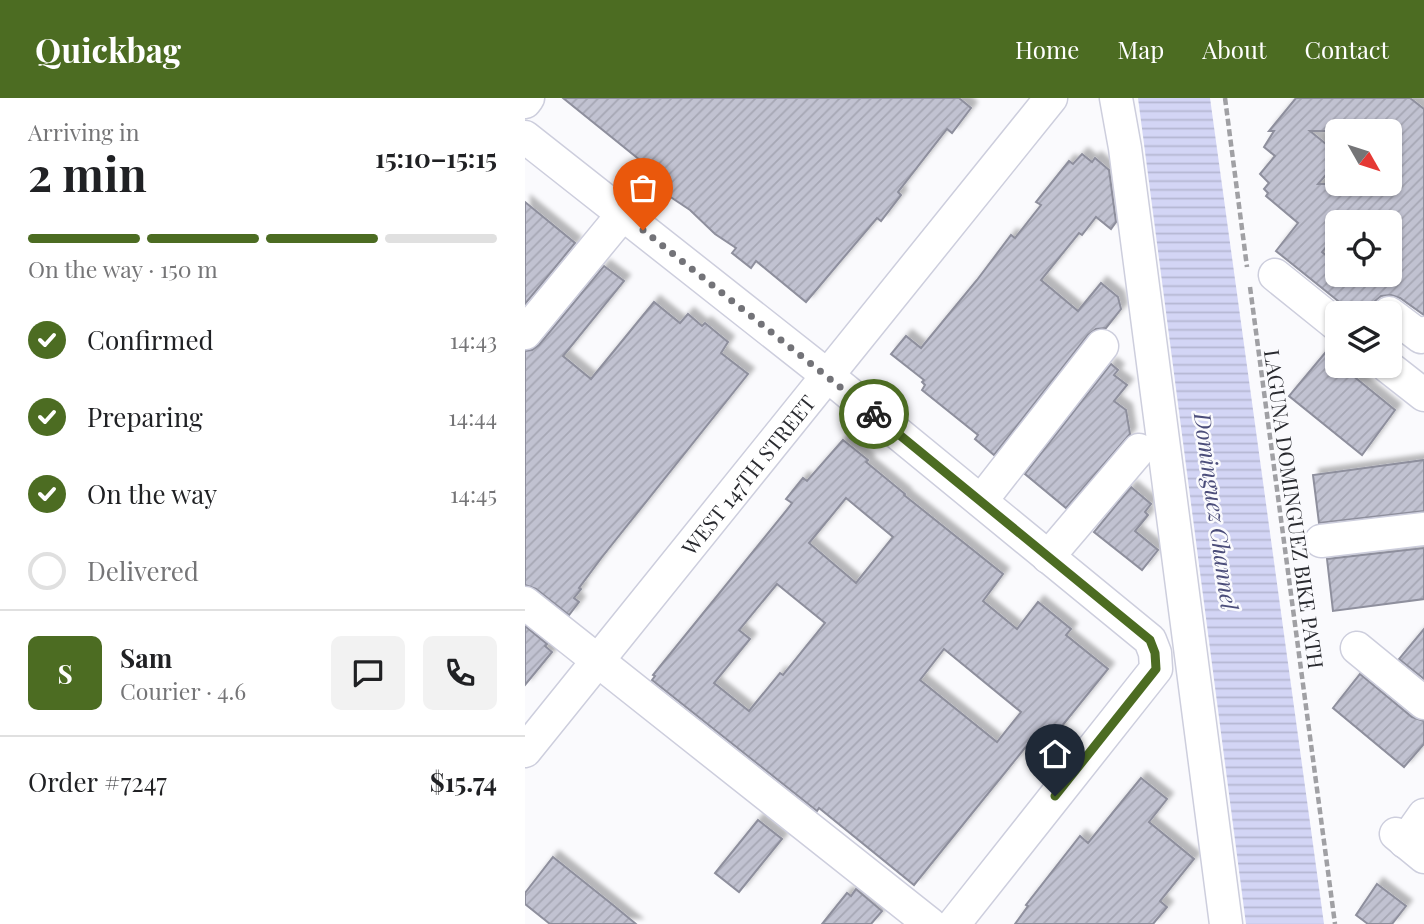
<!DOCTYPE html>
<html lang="en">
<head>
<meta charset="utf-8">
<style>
	body { margin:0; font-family:"Playfair Display",serif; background:#f2f2f2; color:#202124; height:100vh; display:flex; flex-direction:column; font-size:26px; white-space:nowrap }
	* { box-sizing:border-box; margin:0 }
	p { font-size:23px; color:#757577 }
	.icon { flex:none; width:38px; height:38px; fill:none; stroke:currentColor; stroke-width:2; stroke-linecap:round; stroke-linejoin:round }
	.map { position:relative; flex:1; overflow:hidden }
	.side { display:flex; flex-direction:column; background:#fff; width:525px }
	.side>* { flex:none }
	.needle { width:46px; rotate:129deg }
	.controls { position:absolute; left:800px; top:21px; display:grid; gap:14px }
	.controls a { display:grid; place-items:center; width:77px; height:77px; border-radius:10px; background:#fff; box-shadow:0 2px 5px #0004; font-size:35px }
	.pin { position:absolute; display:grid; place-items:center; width:60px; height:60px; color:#fff; margin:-72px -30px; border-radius:50% 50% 50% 0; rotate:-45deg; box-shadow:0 0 7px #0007 }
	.pin .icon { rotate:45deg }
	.courier { position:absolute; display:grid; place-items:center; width:70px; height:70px; margin:-35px; border:5px solid #4c6c22; border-radius:50%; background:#fff; color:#222; box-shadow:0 2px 9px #0007 }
	.overview em { font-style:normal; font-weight:700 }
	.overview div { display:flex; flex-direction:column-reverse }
	.overview { display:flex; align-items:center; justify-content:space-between; height:119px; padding:0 28px }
	h1 { font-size:46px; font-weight:700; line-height:52px }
	.bar { display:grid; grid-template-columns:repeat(4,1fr); gap:10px 7px; align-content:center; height:84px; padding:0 28px }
	.bar i { height:9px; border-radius:5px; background:#e0e0e0 }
	.bar .current { background:#4c6c22 }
	.bar p { grid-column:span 4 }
	.line { display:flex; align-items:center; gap:18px; padding:0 28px; border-top:2px solid #e0e0e0 }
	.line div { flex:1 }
	.round { display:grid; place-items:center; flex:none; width:74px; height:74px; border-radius:10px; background:#f2f2f2 }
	ol { padding:0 28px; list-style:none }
	li { display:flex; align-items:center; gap:21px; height:77px }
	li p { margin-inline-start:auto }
	li .icon { padding:7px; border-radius:50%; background:#4c6c22; color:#fff; stroke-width:4 }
	li:last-child { color:#757577 }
	li i { width:38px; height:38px; border:4px solid #e0e0e0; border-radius:50% }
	header { display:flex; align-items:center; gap:42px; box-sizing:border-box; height:98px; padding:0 35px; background:#4c6c22; color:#fff }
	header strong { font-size:33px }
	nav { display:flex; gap:38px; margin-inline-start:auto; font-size:24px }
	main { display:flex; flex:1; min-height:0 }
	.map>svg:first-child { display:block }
	.water { fill:url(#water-rules) }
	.building { fill:url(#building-hatch); stroke:#8e8f9d; stroke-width:2; fill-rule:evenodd; filter:url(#shadow) }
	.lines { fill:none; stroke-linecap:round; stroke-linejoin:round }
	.minor-casing { stroke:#cdcedd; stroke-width:35 }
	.path { stroke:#a0a0a4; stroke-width:4.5; stroke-dasharray:7 3.5; stroke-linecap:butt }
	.minor { stroke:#fff; stroke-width:32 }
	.done { stroke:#737378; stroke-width:7; stroke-dasharray:0 12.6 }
	.route { stroke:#4c6c22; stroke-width:9 }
	.labels { text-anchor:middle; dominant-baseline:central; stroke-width:5; stroke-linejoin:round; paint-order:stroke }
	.street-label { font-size:21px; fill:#2a2b30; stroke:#fafafd }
	.water-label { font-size:23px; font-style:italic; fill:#4b4d7a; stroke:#fafafd }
</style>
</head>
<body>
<header>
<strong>Quickbag</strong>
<nav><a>Home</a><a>Map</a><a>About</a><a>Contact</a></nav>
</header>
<main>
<section class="side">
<div class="overview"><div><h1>2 min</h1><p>Arriving in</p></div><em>15:10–15:15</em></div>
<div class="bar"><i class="current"></i><i class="current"></i><i class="current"></i><i></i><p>On the way · 150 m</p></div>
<ol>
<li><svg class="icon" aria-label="check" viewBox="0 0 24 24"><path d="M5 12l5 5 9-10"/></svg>Confirmed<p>14:43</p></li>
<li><svg class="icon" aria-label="check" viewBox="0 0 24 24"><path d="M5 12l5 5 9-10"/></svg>Preparing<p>14:44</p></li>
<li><svg class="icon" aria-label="check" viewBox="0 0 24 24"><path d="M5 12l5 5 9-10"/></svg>On the way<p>14:45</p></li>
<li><i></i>Delivered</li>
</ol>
<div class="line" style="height:126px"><b class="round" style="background:#4c6c22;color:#fff">S</b><div><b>Sam</b><p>Courier · 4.6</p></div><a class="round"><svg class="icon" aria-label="chat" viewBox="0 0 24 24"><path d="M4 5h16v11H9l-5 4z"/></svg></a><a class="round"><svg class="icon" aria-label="phone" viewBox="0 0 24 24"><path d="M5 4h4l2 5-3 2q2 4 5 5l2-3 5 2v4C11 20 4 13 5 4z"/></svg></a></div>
<div class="line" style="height:91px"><div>Order #7247</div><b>$15.74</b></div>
</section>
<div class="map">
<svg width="899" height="826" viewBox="0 0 899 826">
	<defs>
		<pattern id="water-rules" width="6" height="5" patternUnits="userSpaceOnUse" patternTransform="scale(1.75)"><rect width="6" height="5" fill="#d3d5f5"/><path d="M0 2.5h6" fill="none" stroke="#b5b7d2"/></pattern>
		<pattern id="building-hatch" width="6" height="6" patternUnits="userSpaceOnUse" patternTransform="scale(1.75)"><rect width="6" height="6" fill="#c1c2d1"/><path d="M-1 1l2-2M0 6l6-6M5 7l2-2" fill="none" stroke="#a6a7b4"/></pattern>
		<filter id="shadow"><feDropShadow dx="6" dy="-6" stdDeviation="2" flood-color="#0004"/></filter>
	</defs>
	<rect width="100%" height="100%" fill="#fafafd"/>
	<path class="water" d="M613 0H685L799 826H721Z"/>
	<g class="building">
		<path d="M38 0H434L446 10 427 35 422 31 373 94 376 97 356 123 352 120 281 204 231 163 226 170 207 155 211 150 190 136 165 112 135 92 121 78 126 71Z"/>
		<path d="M771 0H885L899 11V217L875 200 866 197 856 198 850 203 846 215H828L751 153 773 125 741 98 743 95 739 91 744 85 735 76 750 58 739 49 749 33H744ZM785 33H864V86H793L812 64V55ZM812 124H864V177H812V166L797 154 812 136Z"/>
		<path d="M557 56 567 64 570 60 584 72 591 124 586 131 571 119 557 137 554 135 516 182 553 213 576 185 593 199 596 211 581 230 571 231 563 237 469 357 450 341 453 337 397 292 400 287 397 284 399 282 366 256 381 238 396 250 452 182 486 137 490 140 516 107 511 104 544 63 548 66Z"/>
		<path d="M0 104 50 145 0 206Z"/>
		<path d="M79 168 99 183 38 258 66 281 129 204 155 225 163 216 177 228 180 225 203 244 196 255 223 276 77 459 54 490 56 491 49 500 54 504 44 517 11 491 0 487V253L7 252 14 247Z"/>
		<path d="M800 255 812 265V268H816L870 312 837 357 764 298Z"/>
		<path d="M586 266 593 272 589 277 602 287 589 303 601 312 605 336 541 410 500 376Z"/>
		<path d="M318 342 343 362 341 364 380 396 379 397 478 476 458 503 492 531 513 504 546 531 541 537 583 571 524 644 512 635 389 787 294 710 292 713 127 582 130 578 128 577 265 408 267 405 261 401 278 380 282 383ZM321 400 368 439 331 485 284 445ZM252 486 300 525 258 577 255 575 224 613 189 585 225 541 214 532ZM419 551 496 614 472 644 395 582Z"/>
		<path d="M899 362V413L794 425 788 377Z"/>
		<path d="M606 389 626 406 620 414 623 417 610 433 633 452 617 472 569 434Z"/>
		<path d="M899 450V501L808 513 802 461Z"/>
		<path d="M0 528 22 546 20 548 27 554 0 587Z"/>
		<path d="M899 531V581L874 561Z"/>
		<path d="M835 576 887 619 899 623V646L879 669 808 610Z"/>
		<path d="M616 680 642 701 624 724 669 761 635 803 642 809 628 826H490L503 808 501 807 555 738 563 745Z"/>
		<path d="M233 722 257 741 214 794 190 775Z"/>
		<path d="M28 759 88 807 111 826H25L0 806V795Z"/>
		<path d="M852 786 881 808 867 826H843L831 817Z"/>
		<path d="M331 791 357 813 346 826H297L322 795 326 798Z"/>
	</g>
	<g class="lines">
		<g class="minor-casing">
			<g id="minor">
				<path d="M591 0 600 50 701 826"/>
				<path d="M0 4 3 0"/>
				<path d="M0 39 303 278 625 542 630 555 631 571 429 826"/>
				<path d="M750 177 812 227"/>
				<path d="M864 215 896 239 899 235"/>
				<path d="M0 235 98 116"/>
				<path d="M862 268 899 297"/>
				<path d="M456 403 577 248"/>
				<path d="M796 443 899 431"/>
				<path d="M523 459 614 352"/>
				<path d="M0 505 405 826"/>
				<path d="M832 550 899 605"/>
				<path id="s1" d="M0 653 526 0"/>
				<path d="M871 736 899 759"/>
				<path d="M880 744 899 717"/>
			</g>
		</g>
		<g class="path">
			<path d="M700 0 722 169"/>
			<path d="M725 189 810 826"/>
		</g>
		<use href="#minor" class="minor"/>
	</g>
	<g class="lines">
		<path class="done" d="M118 132 349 316"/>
		<path class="route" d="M349 316 625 542 630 555 631 571 530 698"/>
	</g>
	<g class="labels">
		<g class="street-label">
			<text stroke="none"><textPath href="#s1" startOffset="355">WEST 147TH STREET</textPath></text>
			<text transform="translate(770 411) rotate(82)">LAGUNA DOMINGUEZ BIKE PATH</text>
		</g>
		<g class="water-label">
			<text transform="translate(692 413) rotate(82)">Dominguez Channel</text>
		</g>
	</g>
</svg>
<div class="controls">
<a><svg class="needle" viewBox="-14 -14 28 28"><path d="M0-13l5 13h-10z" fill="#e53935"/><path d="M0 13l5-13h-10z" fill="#757577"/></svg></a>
<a><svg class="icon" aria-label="locate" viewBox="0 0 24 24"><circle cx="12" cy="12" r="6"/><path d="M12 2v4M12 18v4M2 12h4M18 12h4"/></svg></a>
<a><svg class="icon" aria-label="layers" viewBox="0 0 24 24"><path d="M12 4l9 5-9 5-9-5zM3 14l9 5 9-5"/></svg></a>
</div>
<div class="pin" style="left:118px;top:132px;background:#ea580c"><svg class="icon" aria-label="bag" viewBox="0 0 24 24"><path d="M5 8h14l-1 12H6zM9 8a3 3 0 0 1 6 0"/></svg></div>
<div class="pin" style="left:530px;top:698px;background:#1f2937"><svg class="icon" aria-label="home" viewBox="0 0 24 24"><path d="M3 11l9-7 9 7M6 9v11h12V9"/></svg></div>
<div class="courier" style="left:349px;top:316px"><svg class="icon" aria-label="bike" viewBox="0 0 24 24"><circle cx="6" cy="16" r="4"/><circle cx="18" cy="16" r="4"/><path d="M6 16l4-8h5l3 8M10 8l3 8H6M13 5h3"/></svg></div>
</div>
</main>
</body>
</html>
